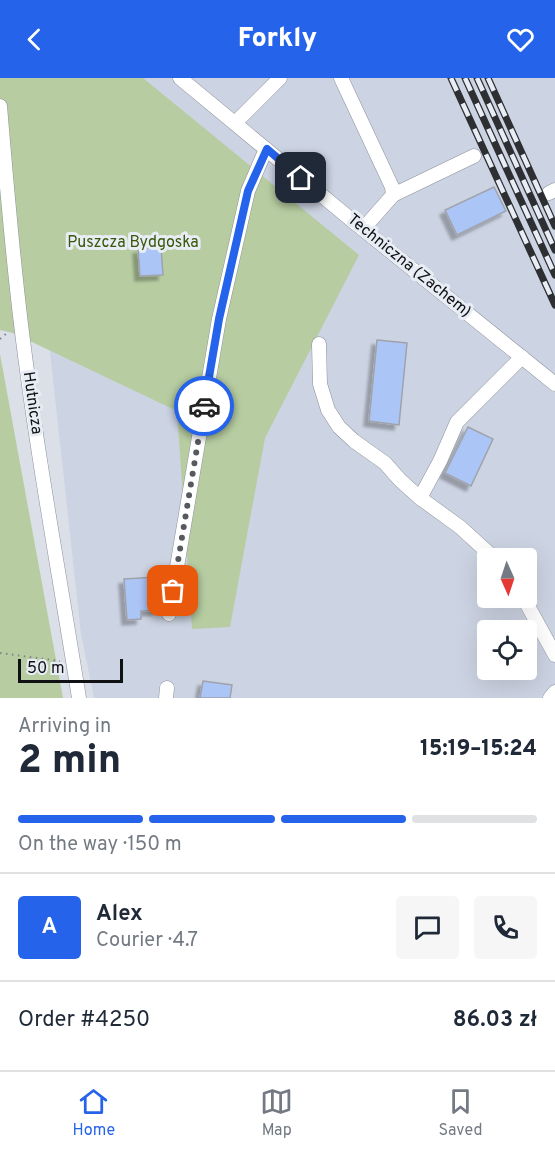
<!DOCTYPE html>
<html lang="en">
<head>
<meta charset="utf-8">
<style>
	body { margin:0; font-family:Overpass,sans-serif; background:#f6f6f7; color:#1f2937; height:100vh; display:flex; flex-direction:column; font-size:22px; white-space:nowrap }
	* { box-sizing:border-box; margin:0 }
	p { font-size:20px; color:#747a83 }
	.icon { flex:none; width:33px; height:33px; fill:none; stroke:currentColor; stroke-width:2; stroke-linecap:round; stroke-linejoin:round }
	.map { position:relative; height:620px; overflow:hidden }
	.side { display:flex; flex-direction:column; background:#fff; flex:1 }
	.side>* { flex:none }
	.needle { width:39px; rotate:177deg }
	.buttons { position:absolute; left:477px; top:470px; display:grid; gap:12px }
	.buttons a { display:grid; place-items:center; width:60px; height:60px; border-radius:6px; background:#fff; box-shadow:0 6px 24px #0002; font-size:30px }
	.scale { position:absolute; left:18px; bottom:15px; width:105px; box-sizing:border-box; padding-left:6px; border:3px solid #0f1113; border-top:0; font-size:16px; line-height:21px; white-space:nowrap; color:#0f1113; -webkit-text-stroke:4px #e8edf5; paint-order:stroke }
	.pin { position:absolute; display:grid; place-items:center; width:51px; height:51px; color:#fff; margin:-26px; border-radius:12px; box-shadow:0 3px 9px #0006 }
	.courier { position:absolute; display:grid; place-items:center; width:60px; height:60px; margin:-30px; border:4px solid #2563eb; border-radius:50%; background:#fff; color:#222; box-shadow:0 2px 8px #0007 }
	.head em { font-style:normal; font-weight:800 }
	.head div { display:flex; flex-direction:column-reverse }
	.head { display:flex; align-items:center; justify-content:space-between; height:102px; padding:0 18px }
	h1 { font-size:39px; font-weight:800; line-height:45px }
	.bar { display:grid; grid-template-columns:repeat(4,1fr); gap:9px 6px; align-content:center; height:72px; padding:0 18px }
	.bar i { height:8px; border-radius:4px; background:#e0e1e3 }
	.bar .selected { background:#2563eb }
	.bar p { grid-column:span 4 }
	.line { display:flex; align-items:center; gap:15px; padding:0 18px; border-top:2px solid #e0e1e3 }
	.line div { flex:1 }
	.round { display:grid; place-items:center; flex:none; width:63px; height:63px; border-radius:6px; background:#f6f6f7 }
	header { display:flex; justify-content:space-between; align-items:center; height:78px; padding:0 18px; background:#2563eb; color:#fff; font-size:27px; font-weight:800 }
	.menu { display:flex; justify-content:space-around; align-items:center; height:84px; border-top:2px solid #e0e1e3; background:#fff; font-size:16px; color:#747a83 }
	.menu a { display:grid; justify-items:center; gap:3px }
	.menu .selected { color:#2563eb }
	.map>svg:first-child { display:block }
	.built { fill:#ccd3e2; fill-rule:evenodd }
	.green { fill:#b7cda1 }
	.building { fill:#acc5f7; stroke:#9fa3ab; stroke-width:1.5; filter:url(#shadow) }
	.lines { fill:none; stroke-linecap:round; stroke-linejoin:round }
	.minor-casing { stroke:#8d9199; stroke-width:15 }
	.path { stroke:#7f8287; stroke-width:2; stroke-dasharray:1.5 4.5; stroke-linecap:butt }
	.minor { stroke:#fff; stroke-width:14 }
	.rail-casing { stroke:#2d2f32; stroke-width:7 }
	.rail { stroke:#e8edf5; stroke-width:4.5; stroke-dasharray:14; stroke-linecap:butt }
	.done { stroke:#56595e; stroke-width:6; stroke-dasharray:0 10.8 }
	.route { stroke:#2563eb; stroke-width:8 }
	.labels { text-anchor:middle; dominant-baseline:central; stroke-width:6; stroke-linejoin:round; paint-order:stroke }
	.park-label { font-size:16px; fill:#395709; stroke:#e8edf5 }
	.street-label { font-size:16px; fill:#0f1113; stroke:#e8edf5 }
</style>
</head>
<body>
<header><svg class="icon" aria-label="back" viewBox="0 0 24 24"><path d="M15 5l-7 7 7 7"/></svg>Forkly<svg class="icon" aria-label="heart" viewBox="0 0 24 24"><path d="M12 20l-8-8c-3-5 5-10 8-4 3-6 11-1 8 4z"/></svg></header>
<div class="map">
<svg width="555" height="620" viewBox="0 0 555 620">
	<defs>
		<filter id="shadow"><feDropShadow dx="-5" dy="5" stdDeviation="1.5" flood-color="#0004"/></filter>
	</defs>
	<rect width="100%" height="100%" fill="#dbdfe8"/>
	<path class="built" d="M20 0H555V620H94L81 556ZM488 480H526V519H488ZM488 552H526V591H488Z"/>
	<g class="green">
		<path d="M0 0H143L359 177 265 360 230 549 192 551 177 333 13 255 0 252Z"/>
		<path d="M0 276 63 620H0Z"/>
	</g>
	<g class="building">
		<path d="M494 109 506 133 457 157 445 132Z"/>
		<path d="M161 169 163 197 140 198 138 171Z"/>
		<path d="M377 262 407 265 399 347 369 343Z"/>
		<path d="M468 349 493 361 471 408 445 395Z"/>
		<path d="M156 499 158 532 141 533V541L127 542 124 501Z"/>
		<path d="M203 603 232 607 230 620H200Z"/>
	</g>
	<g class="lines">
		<g class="minor-casing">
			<g id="minor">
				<path d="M180 0 354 144 555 306"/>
				<path d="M341 0 392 109 393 117 363 151"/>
				<path d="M0 28C6 100 12 173 21 246 36 371 59 495 79 620"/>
				<path d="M235 45 280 0"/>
				<path d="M549 115 555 112"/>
				<path d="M393 117 474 78"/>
				<path d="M319 266 320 306 328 332 339 349 354 363 385 385 400 402 420 420 460 449 494 480"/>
				<path d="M420 420 440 383 457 344 522 279"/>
				<path d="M523 519 555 577"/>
				<path d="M169 536 219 241 248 113 266 71"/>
				<path d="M166 620 167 610"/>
				<path d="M550 620 555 614"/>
			</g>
		</g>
		<g class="path">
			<path d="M0 261 7 255"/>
			<path d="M0 575 60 583"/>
		</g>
		<use href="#minor" class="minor"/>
		<g class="rail-casing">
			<g id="rail">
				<path d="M451 0 555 227"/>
				<path d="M465 0 555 197"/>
				<path d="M477 0 555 172"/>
				<path d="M488 0 555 148"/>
			</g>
		</g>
		<use href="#rail" class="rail"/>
	</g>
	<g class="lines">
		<path class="done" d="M173 513 204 328"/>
		<path class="route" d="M204 328 219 241 248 113 267 71 301 100"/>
	</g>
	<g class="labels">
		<g class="park-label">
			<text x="133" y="165">Puszcza Bydgoska</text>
		</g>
		<g class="street-label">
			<text transform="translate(409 188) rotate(39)">Techniczna (Zachem)</text>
			<text transform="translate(32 325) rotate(82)">Hutnicza</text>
		</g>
	</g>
</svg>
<div class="buttons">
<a><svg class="needle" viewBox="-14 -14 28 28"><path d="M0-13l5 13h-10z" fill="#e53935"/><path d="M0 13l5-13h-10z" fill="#747a83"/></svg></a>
<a><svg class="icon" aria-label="locate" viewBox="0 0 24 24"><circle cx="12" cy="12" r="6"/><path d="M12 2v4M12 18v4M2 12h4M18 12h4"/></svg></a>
</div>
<div class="scale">50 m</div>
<div class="pin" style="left:173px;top:513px;background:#ea580c"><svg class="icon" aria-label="bag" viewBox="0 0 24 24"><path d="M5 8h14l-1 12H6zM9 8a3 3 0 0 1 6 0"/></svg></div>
<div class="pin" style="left:301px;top:100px;background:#1f2937"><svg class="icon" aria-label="home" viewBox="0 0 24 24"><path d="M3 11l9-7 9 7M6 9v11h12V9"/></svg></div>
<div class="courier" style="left:204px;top:328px"><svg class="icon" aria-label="car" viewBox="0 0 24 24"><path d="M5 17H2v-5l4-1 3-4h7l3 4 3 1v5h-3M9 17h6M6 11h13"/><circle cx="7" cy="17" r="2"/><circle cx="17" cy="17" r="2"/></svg></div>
</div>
<section class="side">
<div class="head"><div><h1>2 min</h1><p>Arriving in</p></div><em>15:19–15:24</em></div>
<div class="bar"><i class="selected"></i><i class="selected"></i><i class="selected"></i><i></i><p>On the way · 150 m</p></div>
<div class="line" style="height:108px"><b class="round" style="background:#2563eb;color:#fff">A</b><div><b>Alex</b><p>Courier · 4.7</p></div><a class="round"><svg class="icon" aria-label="chat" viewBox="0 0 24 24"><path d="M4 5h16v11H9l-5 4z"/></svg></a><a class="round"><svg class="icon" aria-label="phone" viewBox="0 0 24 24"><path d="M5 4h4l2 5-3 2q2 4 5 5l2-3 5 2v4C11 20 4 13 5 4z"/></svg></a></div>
<div class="line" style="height:78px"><div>Order #4250</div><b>86.03 zł</b></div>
</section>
<nav class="menu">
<a class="selected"><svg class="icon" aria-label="home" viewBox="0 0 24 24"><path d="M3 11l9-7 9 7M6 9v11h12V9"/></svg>Home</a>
<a><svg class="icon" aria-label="map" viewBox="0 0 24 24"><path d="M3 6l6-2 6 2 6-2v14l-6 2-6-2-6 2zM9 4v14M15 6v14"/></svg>Map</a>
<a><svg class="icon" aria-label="saved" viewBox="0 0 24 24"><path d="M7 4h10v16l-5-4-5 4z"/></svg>Saved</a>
</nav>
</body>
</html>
